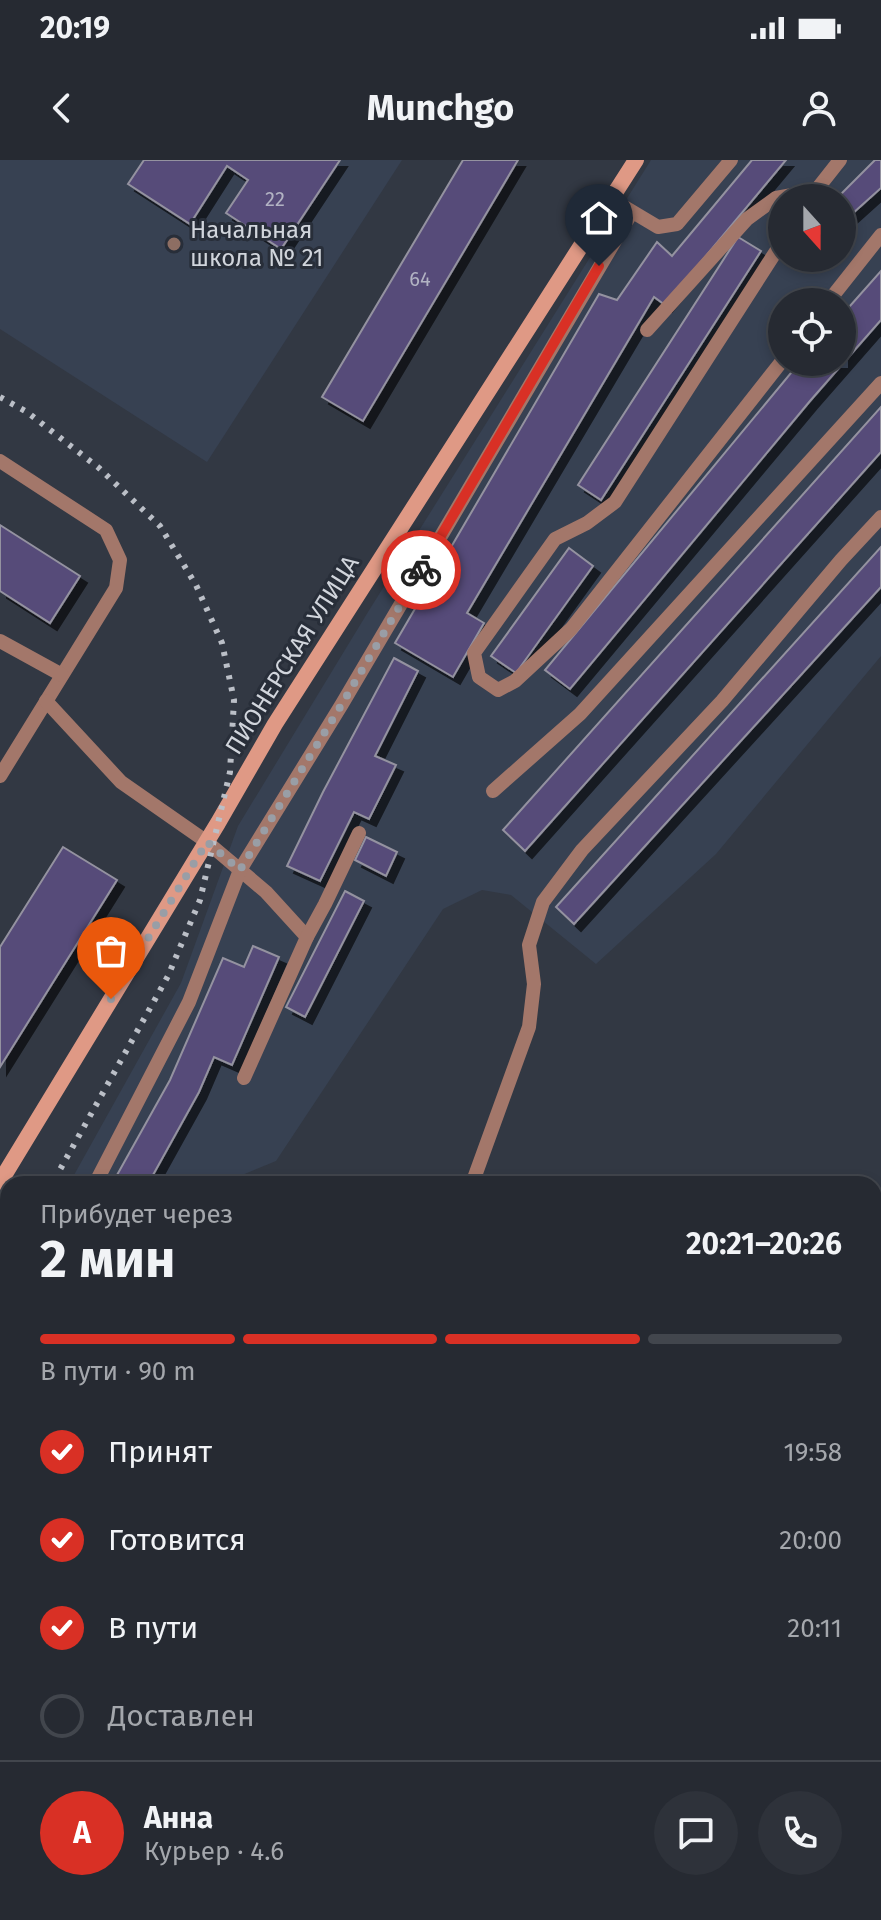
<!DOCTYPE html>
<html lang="ru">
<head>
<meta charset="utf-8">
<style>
	body { margin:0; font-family:"Fira Sans",sans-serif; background:#2e323a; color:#f1f3f6; height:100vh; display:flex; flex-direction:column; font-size:30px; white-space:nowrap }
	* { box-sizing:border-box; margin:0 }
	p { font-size:26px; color:#a4a7ac }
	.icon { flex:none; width:44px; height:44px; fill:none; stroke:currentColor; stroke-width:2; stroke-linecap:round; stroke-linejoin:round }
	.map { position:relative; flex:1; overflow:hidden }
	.sheet { position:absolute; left:0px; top:1016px; width:882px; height:744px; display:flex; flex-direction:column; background:#262a32; border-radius:24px 24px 0 0; box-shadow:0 4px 12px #0003,0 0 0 2px #42464d }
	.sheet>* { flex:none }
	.needle { width:52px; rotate:159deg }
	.buttons { position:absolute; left:768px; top:24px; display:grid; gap:16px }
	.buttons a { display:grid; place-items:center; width:88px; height:88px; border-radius:50%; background:#262a32; box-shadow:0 4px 12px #0003,0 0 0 2px #42464d; font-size:40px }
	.pin { position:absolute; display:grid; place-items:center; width:68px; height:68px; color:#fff; margin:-82px -34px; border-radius:50% 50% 50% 0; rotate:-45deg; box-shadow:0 0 8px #0007 }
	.pin .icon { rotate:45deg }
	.courier { position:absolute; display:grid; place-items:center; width:80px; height:80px; margin:-40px; border:6px solid #d93025; border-radius:50%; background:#fff; color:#222; box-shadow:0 2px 10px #0007 }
	.headline em { font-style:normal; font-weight:700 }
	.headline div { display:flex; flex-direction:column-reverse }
	.headline { display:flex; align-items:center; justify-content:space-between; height:136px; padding:0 40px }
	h1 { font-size:52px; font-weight:700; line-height:60px }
	.bar { display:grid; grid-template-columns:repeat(4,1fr); gap:12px 8px; align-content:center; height:96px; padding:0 40px }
	.bar i { height:10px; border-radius:6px; background:#42464d }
	.bar .selected { background:#d93025 }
	.bar p { grid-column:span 4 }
	.line { display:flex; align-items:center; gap:20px; padding:0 40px; border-top:2px solid #42464d }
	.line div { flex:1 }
	.round { display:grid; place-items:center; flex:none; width:84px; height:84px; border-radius:42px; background:#2e323a }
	ol { padding:0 40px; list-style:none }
	li { display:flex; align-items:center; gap:24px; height:88px }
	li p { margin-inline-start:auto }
	li .icon { padding:8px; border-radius:50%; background:#d93025; color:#fff; stroke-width:4 }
	li:last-child { color:#a4a7ac }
	li i { width:44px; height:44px; border:4px solid #42464d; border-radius:50% }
	.status { display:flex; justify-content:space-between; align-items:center; height:56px; padding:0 40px; background:#262a32; direction:ltr }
	.status svg { height:22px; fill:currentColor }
	header { display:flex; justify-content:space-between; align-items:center; height:104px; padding:0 40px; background:#262a32; font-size:36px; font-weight:700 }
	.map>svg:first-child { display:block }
	.built { fill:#374152; fill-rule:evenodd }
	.building { fill:#564c79; stroke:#9492a0; stroke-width:2; filter:url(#shadow) }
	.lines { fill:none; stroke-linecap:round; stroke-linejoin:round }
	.service { stroke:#a3776a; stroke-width:14 }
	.secondary { stroke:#df9985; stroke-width:16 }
	.rail { stroke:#bbbfc7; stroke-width:6; stroke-dasharray:4 8; stroke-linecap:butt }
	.done { stroke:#999ea6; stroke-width:8; stroke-dasharray:0 14.4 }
	.route { stroke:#d93025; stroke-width:10 }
	.education-dot { fill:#8d6e63; stroke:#282e39; stroke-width:3 }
	.labels { text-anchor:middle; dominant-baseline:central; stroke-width:6; stroke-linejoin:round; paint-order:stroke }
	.number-label { font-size:20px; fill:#b2b3c3 }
	.poi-label { font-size:24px; fill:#d1d5dc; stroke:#282e39; text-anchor:start }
	.street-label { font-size:24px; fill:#d1d5dc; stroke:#282e39 }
</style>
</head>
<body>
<div class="status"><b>20:19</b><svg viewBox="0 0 49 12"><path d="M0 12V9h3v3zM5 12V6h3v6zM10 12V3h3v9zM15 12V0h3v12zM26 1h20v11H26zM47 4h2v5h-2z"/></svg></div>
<header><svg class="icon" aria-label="back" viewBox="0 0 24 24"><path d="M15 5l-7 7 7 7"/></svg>Munchgo<svg class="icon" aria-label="person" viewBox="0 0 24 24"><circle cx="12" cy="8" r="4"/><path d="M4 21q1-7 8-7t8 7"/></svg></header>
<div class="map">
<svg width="881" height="1760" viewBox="0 0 881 1760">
	<defs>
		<filter id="shadow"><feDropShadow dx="7" dy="7" stdDeviation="0" flood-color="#0009"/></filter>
	</defs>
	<rect width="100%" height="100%" fill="#323843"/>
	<g class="built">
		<path d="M0 0H402L207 302 0 169Z"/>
		<path d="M651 0H881V496L716 694 596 804 511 735 482 730 443 749 276 1001 220 1024H69L181 823 238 666 368 452ZM782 38H842V98H782ZM782 142H842V202H782Z"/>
		<path d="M8 1133V1752H355L351 1760H0V1147Z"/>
	</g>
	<g class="building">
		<path d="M144 0H340L281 89 226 53 248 20 227 6 190 64 128 24Z"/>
		<path d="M463 0H518L363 261 322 237Z"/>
		<path d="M752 0H786L665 145 654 137 467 453 484 463 453 517 395 483 599 134 617 140 657 82 672 96Z"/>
		<path d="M875 0H881V28L842 63V38H837Z"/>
		<path d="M738 77 761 91 601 340 578 325Z"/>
		<path d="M881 111V160L810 241 570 529 545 510 800 202H842V155Z"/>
		<path d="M881 247V292L525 691 503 670Z"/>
		<path d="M0 365 80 416 50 463 0 431Z"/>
		<path d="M881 387V427L574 764 556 747Z"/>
		<path d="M569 388 593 406 516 513 491 496Z"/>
		<path d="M394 498 418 511 375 596 396 605 369 659 354 652 320 721 287 706 323 632Z"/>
		<path d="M366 677 397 692 386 716 355 700Z"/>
		<path d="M63 687 117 720 0 907V787Z"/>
		<path d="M345 731 364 741 305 857 286 847Z"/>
		<path d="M253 786 279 797 232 905 214 897 199 932 148 1024H112L170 920 223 798 244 807Z"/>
		<path d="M8 1222V1299L0 1312V1236Z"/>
		<path d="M0 1590 8 1594V1605L1 1620Z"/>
		<path d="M0 1641 8 1645V1676L0 1692Z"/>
		<path d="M151 1752H185L177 1760H147Z"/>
		<path d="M298 1752H327L325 1760H296Z"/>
		<path d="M426 1752H467L465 1760H425Z"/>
		<path d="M677 1752H718L716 1760H682L676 1758Z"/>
	</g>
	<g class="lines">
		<g class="service">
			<path d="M810 38 840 0"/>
			<path d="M611 39 658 67 677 64 731 0"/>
			<path d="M782 82 615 342 587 363 555 379 474 493 479 517 498 530 515 521 571 469 782 201"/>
			<path d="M828 142 881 75"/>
			<path d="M647 170 747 59 776 38 814 31"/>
			<path d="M0 301 106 370 120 400 116 428 0 616"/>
			<path d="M0 481 62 515"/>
			<path d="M46 541 121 622 207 682 266 732 307 777"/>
			<path d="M493 631 580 554 881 223"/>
			<path d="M244 918 307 777 325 744 359 673"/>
			<path d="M95 1024 189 842 240 710 342 544 632 52"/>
			<path d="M472 1024 529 867 534 824 529 785 543 742 582 690 722 541 841 400 881 357"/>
			<path d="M0 1202 8 1188"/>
			<path d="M874 1569 881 1565"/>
			<path d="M0 1745 8 1731"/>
			<path d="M219 1752 226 1760"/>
			<path d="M135 1760 140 1752"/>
			<path d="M375 1760 380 1752"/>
		</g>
		<path class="secondary" d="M0 1022 218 663 275 564 636 0"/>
		<g class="rail">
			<path d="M0 237 27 252 99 308 160 366 196 425 222 483 234 540 230 612 200 740 168 816 52 1024"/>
			<path d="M0 1118 8 1103"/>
		</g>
	</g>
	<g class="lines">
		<path class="done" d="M111 839 207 682 240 710 342 544 421 410"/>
		<path class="route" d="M421 410 599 106"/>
	</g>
	<circle class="education-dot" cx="174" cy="84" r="8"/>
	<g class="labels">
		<g class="number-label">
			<text x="275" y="39">22</text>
			<text x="420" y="119">64</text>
		</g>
		<g class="poi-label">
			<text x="190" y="70">Начальная<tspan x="190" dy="28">школа № 21</tspan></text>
		</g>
		<g class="street-label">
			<text transform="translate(292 495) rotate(-58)">ПИОНЕРСКАЯ УЛИЦА</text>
		</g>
	</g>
</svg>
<div class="buttons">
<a><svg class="needle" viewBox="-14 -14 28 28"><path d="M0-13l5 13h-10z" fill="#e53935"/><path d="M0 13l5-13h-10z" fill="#a4a7ac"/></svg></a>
<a><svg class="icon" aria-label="locate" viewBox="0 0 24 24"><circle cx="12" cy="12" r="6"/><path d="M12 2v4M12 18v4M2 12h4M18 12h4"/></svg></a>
</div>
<div class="pin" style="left:111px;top:839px;background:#ea580c"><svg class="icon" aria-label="bag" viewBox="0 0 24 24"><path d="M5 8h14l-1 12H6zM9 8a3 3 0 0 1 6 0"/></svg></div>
<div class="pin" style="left:599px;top:106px;background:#1f2937"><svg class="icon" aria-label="home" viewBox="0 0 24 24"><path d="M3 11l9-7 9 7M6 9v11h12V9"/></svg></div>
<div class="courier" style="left:421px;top:410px"><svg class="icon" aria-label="bike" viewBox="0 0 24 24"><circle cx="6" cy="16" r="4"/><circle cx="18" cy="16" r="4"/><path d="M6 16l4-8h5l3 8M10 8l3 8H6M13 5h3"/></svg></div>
<section class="sheet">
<div class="headline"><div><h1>2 мин</h1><p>Прибудет через</p></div><em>20:21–20:26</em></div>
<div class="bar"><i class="selected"></i><i class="selected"></i><i class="selected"></i><i></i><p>В пути · 90 m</p></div>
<ol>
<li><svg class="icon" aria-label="check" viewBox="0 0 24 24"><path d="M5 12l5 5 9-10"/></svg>Принят<p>19:58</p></li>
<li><svg class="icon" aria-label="check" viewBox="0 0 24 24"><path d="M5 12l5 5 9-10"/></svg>Готовится<p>20:00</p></li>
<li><svg class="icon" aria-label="check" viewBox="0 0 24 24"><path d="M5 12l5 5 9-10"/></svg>В пути<p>20:11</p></li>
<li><i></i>Доставлен</li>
</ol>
<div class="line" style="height:144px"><b class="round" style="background:#d93025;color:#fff">А</b><div><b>Анна</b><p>Курьер · 4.6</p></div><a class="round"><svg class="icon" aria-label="chat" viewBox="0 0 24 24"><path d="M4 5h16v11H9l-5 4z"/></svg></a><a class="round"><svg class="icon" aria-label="phone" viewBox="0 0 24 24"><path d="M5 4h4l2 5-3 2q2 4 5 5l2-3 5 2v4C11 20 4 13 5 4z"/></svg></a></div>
</section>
</div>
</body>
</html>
